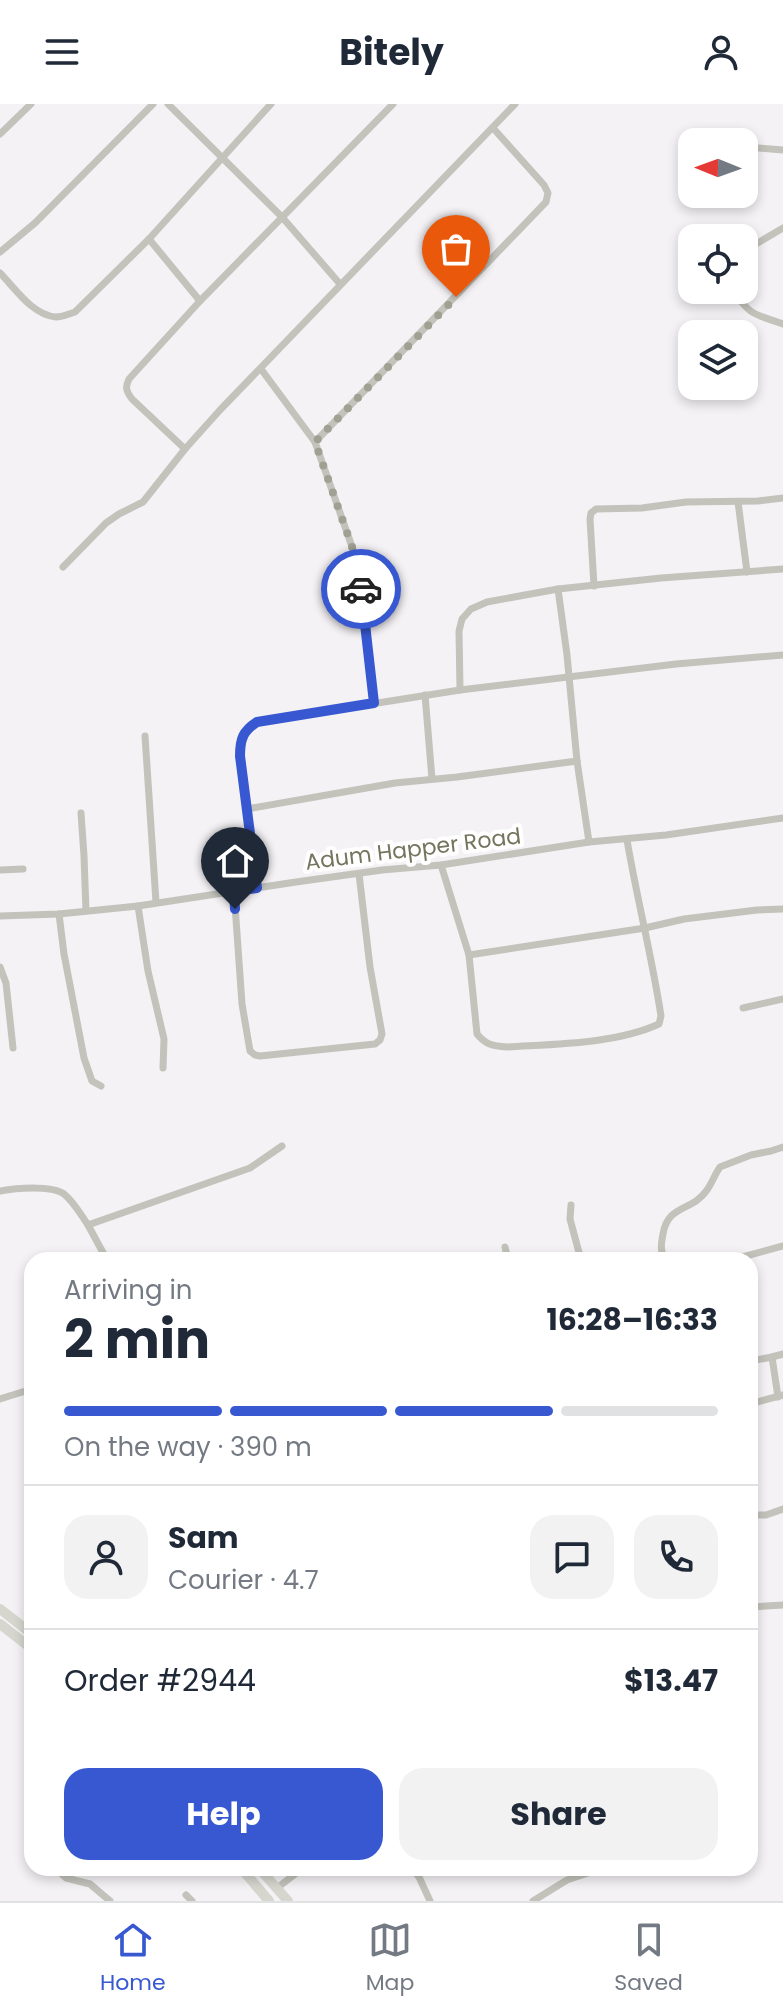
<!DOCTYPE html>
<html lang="en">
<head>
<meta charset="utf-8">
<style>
	body { margin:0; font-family:Poppins,sans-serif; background:#f2f2f3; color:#1f2937; height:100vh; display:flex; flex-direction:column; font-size:30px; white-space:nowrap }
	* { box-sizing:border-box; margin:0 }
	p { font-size:26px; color:#747a83 }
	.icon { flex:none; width:44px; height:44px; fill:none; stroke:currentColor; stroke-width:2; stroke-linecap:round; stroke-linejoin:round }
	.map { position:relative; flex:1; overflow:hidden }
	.drawer { position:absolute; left:24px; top:1148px; width:734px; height:624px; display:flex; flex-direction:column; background:#fff; border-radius:24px; box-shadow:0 4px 12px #0003 }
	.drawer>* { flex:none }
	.needle { width:52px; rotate:271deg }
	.tools { position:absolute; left:678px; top:24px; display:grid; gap:16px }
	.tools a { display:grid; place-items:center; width:80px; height:80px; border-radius:16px; background:#fff; box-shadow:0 4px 12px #0003; font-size:40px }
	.pin { position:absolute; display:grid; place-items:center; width:68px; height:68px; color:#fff; margin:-82px -34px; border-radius:50% 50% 50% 0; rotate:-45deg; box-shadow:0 0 8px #0007 }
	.pin .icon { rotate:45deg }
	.courier { position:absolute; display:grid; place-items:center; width:80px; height:80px; margin:-40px; border:6px solid #3758d0; border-radius:50%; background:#fff; color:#222; box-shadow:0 2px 10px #0007 }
	.overview em { font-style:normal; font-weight:700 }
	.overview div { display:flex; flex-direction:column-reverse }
	.overview { display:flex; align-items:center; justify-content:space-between; height:136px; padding:0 40px }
	h1 { font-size:52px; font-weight:700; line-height:60px }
	.bar { display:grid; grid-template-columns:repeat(4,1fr); gap:12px 8px; align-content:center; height:96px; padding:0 40px }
	.bar i { height:10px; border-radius:6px; background:#e0e1e3 }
	.bar .selected { background:#3758d0 }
	.bar p { grid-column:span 4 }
	.line { display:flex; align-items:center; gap:20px; padding:0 40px; border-top:2px solid #e0e1e3 }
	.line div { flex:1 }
	.round { display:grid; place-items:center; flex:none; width:84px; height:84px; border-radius:24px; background:#f2f2f3 }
	.action { display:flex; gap:16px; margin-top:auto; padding:16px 40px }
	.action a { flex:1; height:92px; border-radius:24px; background:#3758d0; color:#fff; font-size:32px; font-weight:700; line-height:92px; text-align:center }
	.action a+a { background:#f2f2f3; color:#1f2937 }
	header { display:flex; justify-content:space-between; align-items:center; height:104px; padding:0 40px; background:#fff; font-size:36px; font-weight:700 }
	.tab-bar { display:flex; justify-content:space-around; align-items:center; height:112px; border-top:2px solid #e0e1e3; background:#fff; font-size:22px; color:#747a83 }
	.tab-bar a { display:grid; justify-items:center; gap:4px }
	.tab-bar .selected { color:#3758d0 }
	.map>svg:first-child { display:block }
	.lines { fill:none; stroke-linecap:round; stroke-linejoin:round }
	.street { stroke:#c3c3bc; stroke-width:7 }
	.secondary { stroke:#d6d6cf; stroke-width:10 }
	.done { stroke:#a1a193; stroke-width:8; stroke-dasharray:0 14.4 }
	.route { stroke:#3758d0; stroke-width:10 }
	.labels { text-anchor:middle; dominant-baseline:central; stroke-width:8; stroke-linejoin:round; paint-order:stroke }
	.street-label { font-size:22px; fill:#75755e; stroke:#fff }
</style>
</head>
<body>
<header><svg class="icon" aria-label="menu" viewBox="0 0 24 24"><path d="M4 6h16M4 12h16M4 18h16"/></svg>Bitely<svg class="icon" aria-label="person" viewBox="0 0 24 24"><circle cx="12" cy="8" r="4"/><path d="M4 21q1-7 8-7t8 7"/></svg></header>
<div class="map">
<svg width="783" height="1797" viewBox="0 0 783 1797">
	<rect width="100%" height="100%" fill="#f4f2f5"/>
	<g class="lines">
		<g class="street">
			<path d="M168 0 282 113 340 180"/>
			<path d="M0 30 31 0"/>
			<path d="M759 44 783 46"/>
			<path d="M149 135 200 197"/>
			<path d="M744 147 783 124"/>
			<path d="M0 148 35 119 153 0"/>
			<path d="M0 169C15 184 32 211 56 213 62 213 69 210 75 208L149 135 271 0"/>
			<path d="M732 186C753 214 753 209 783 220"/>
			<path d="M261 265 315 338 356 454 366 521 374 599"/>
			<path d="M315 338 546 98 548 89 544 81 493 24"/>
			<path d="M185 345 132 295C126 287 125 283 129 275L200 197 393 0"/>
			<path d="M738 398 747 468"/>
			<path d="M63 463 106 419 119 410 143 398 185 345 220 306 515 0"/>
			<path d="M594 482 590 415 591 409 596 405 642 404 686 398 758 397 783 394"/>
			<path d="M558 485 567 551 577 657 589 738"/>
			<path d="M460 586 459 527 462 515 471 505 487 498 558 485 661 474 783 465"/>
			<path d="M425 591 432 675"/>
			<path d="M145 632 156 798"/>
			<path d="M247 705 395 679 457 673 577 657"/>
			<path d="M81 709 84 752 86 807"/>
			<path d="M441 761 469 851 477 930C486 941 493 942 507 943 555 940 615 940 659 920L661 912C652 853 637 795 627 736"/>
			<path d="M0 766 23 765"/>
			<path d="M257 784 240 652C240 635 243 627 257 618L460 586 676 560 783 551"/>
			<path d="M234 787 242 900 250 947 255 951 260 952 375 940 380 936 382 930 370 863 359 770"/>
			<path d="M138 802 148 867 164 935 163 964"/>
			<path d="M59 810 64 850 84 954 92 977 101 982"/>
			<path d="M0 812 59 810 138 802 296 778 382 766 441 761 589 738 666 731 783 714"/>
			<path d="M469 851 645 824 684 815 757 806 783 805"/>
			<path d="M0 863 6 879 13 944"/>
			<path d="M743 904 783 895"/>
			<path d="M0 1087C15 1084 51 1081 64 1090 74 1098 81 1111 88 1121L250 1064 282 1042"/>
			<path d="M571 1101 570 1115 581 1156"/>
			<path d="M88 1121 107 1156"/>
			<path d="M505 1143 508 1156"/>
			<path d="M665 1156C660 1147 661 1140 663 1130 668 1100 692 1108 707 1086 712 1079 715 1070 720 1063L751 1051 771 1047 783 1043"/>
			<path d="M731 1156 783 1142"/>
			<path d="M750 1257 772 1253"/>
			<path d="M778 1293 772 1253 783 1250"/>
			<path d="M0 1295 32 1285"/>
			<path d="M750 1300 783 1291"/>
			<path d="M750 1411H766L783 1405"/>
			<path d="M750 1503 783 1501"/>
			<path d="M55 1764 66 1774 90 1780 110 1797"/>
			<path d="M412 1764 419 1773 430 1797"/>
			<path d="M277 1784 303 1764"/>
			<path d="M186 1791 192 1797"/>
			<path d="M533 1797 567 1776 603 1764"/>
		</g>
		<g class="secondary">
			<path d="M0 1505 32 1530"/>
			<path d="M0 1520 32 1545"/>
			<path d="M241 1764 269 1797"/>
			<path d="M259 1764 288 1797"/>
		</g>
	</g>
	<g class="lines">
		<path class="done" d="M361 485 356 454 315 338 456 193"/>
		<path class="route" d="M235 805 234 787 257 784 240 652C240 635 243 627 257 618L374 599 361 485"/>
	</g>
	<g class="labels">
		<g class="street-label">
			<text transform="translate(413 745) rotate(-7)">Adum Happer Road</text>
		</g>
	</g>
</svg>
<div class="tools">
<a><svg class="needle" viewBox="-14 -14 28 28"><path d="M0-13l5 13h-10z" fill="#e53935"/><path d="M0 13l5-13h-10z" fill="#747a83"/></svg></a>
<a><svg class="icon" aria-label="locate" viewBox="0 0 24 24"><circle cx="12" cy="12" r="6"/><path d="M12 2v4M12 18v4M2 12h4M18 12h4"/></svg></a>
<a><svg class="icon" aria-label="layers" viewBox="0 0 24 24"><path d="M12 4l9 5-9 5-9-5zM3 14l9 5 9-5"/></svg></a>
</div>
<div class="pin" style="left:456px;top:193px;background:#ea580c"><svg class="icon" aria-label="bag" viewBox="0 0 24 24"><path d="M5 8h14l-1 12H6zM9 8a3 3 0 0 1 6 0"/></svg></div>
<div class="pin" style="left:235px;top:805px;background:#1f2937"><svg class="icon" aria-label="home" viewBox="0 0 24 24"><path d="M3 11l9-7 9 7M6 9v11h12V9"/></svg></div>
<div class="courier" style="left:361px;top:485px"><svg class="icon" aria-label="car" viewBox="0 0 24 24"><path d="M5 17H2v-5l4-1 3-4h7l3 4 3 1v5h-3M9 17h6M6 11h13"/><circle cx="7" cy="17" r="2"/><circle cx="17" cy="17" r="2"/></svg></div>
<section class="drawer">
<div class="overview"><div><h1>2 min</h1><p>Arriving in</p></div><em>16:28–16:33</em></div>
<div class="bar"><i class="selected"></i><i class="selected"></i><i class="selected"></i><i></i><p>On the way · 390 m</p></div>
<div class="line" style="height:144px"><a class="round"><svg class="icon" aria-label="person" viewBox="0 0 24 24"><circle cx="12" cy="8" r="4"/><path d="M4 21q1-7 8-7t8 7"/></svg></a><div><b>Sam</b><p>Courier · 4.7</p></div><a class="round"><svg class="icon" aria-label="chat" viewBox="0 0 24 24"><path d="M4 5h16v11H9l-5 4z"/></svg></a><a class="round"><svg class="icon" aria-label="phone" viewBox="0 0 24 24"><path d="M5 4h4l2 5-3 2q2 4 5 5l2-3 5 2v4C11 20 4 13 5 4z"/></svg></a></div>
<div class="line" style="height:104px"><div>Order #2944</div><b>$13.47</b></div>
<div class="action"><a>Help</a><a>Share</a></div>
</section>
</div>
<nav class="tab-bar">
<a class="selected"><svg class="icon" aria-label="home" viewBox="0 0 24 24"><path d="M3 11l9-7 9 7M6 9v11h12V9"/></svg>Home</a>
<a><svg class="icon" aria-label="map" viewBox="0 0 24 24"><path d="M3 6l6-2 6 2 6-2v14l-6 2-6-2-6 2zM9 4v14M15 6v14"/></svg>Map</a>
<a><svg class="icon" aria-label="saved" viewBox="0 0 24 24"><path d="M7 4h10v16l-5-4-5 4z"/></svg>Saved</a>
</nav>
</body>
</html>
